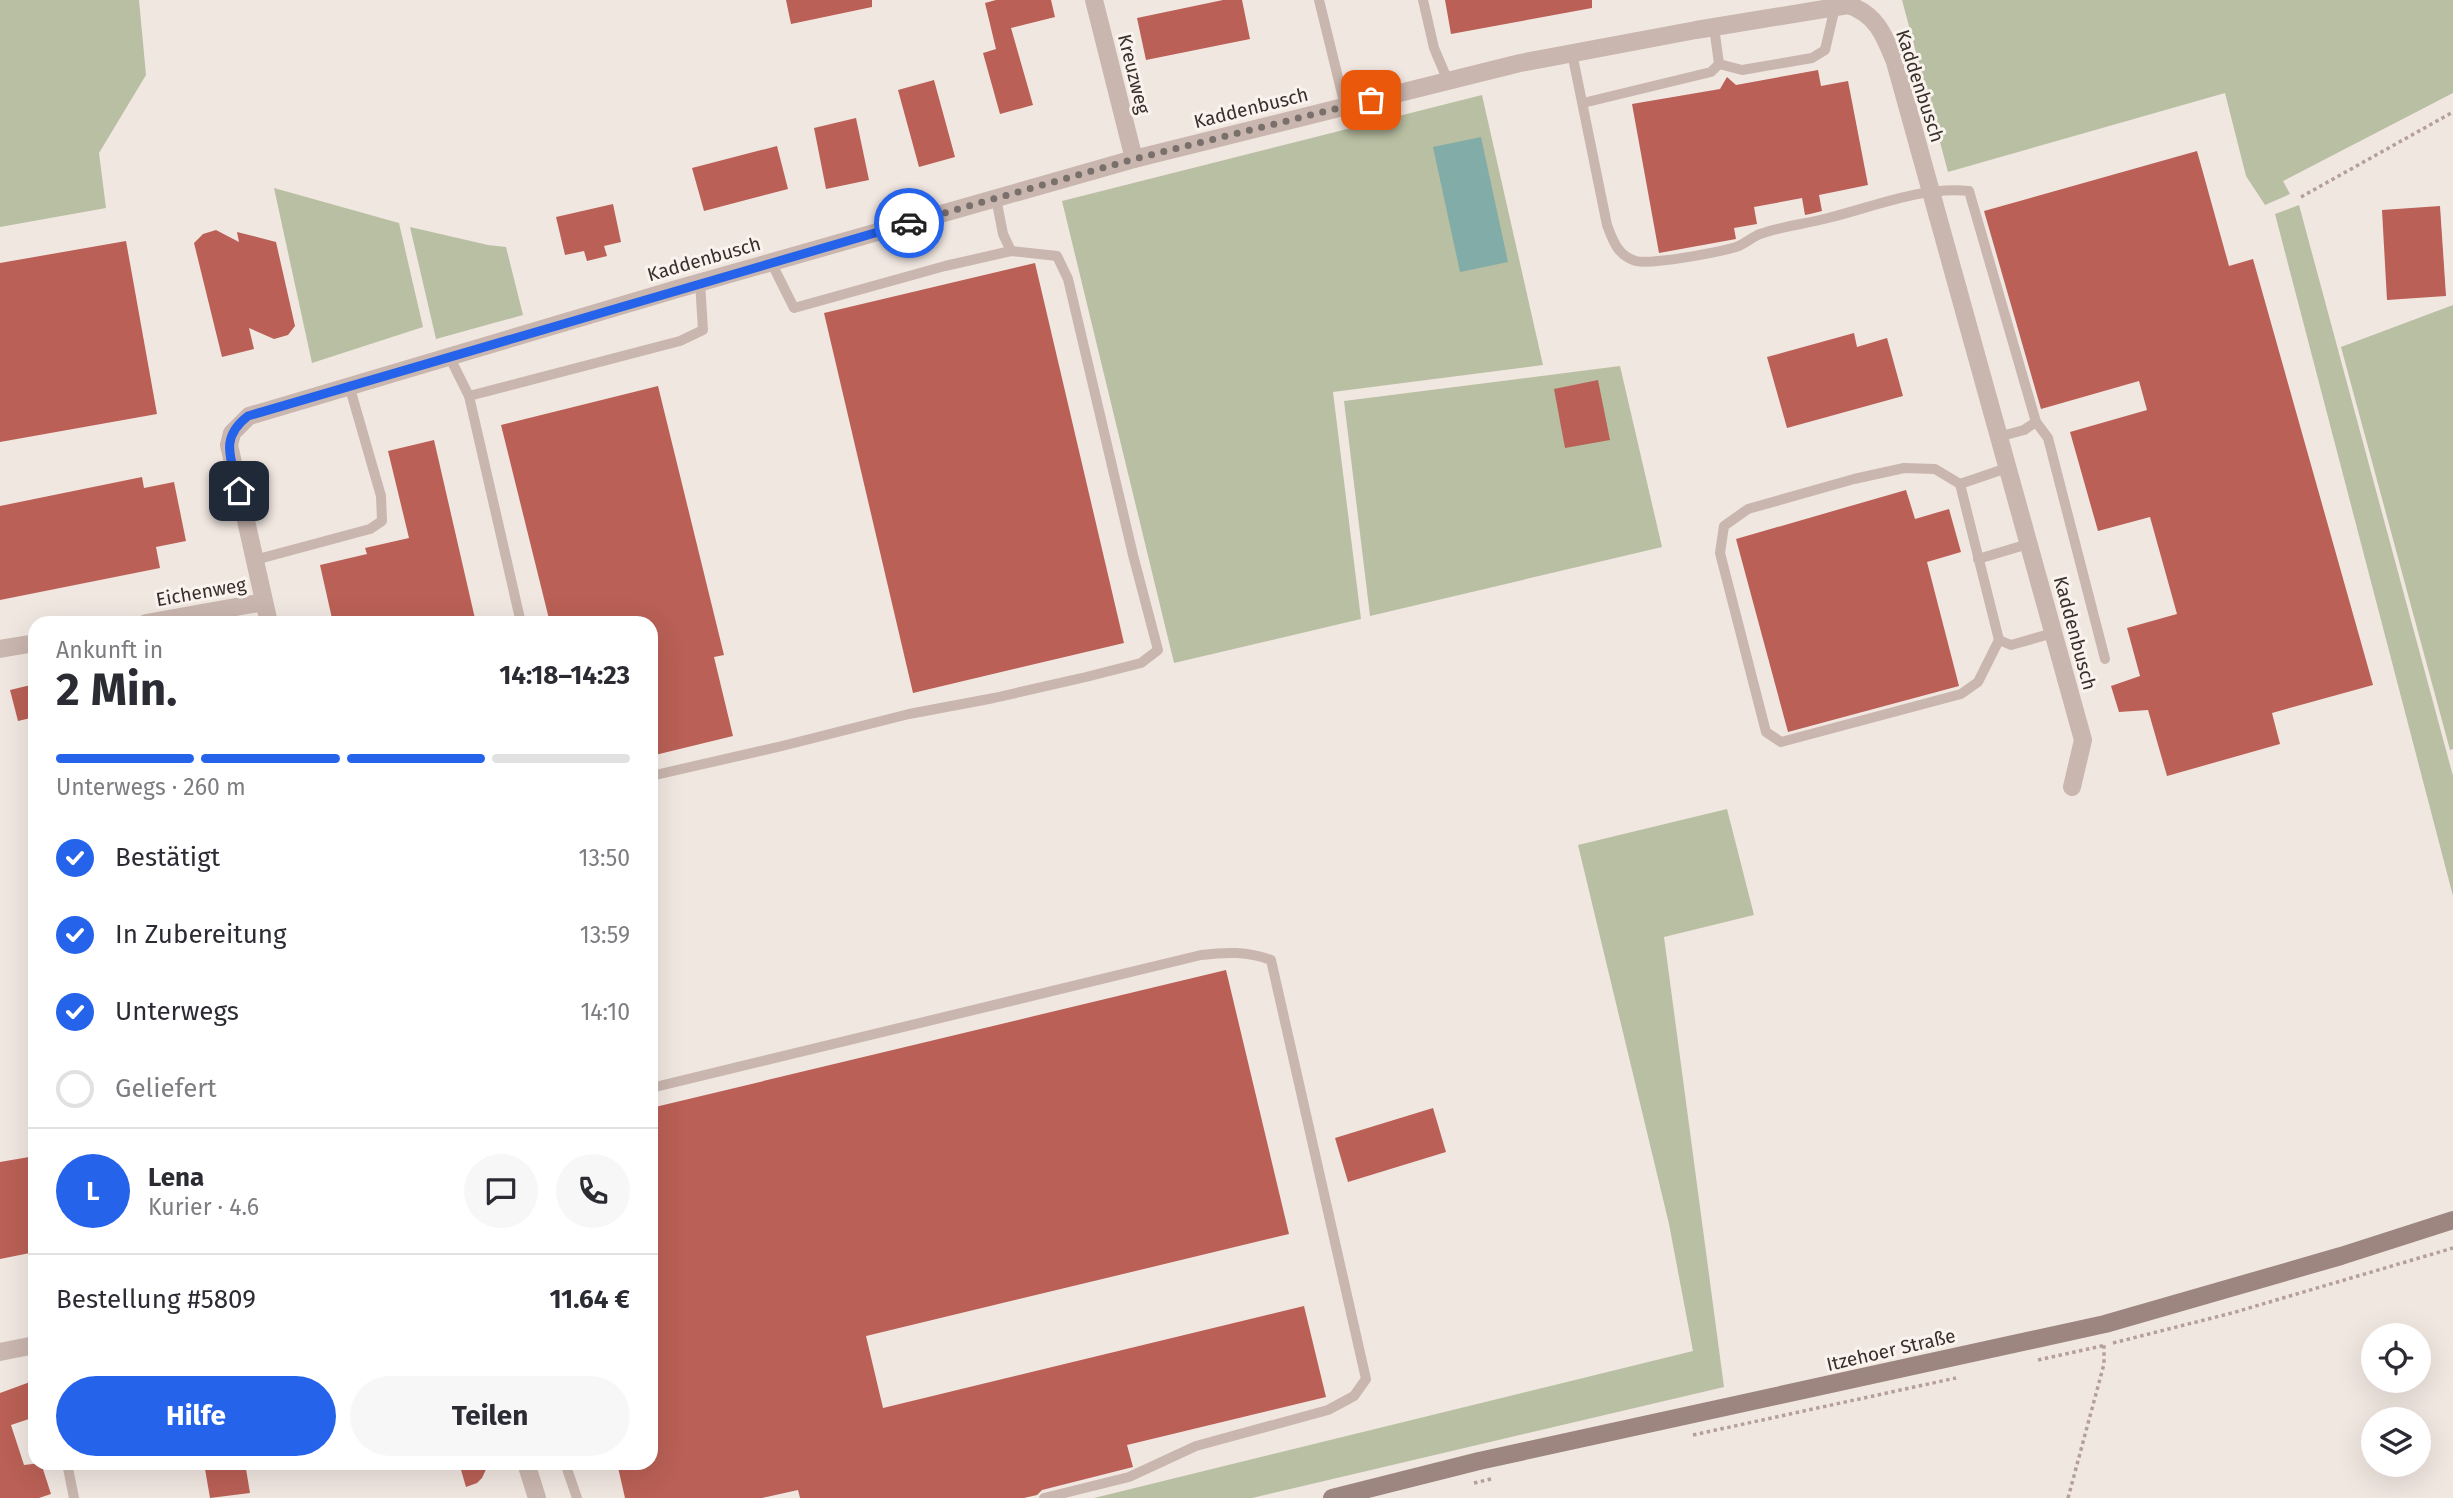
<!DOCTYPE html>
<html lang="de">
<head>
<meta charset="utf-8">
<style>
	body { margin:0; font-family:"Fira Sans",sans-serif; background:#f7f7f7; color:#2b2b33; height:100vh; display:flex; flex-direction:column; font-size:26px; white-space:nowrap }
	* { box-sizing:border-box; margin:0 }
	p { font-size:23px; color:#7c7c81 }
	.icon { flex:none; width:38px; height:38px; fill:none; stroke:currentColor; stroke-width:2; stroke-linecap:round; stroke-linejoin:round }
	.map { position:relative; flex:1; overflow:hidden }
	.details { position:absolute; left:28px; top:616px; width:630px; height:854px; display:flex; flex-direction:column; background:#fff; border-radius:21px; box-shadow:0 7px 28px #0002 }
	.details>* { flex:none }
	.buttons { position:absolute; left:2361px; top:1323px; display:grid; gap:14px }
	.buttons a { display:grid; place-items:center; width:70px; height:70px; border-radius:50%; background:#fff; box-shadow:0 7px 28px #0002; font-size:35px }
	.pin { position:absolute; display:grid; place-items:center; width:60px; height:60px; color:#fff; margin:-30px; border-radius:14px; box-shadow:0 4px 10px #0006 }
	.courier { position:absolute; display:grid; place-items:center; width:70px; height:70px; margin:-35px; border:5px solid #2563eb; border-radius:50%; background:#fff; color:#222; box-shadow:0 2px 9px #0007 }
	.overview em { font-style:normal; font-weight:700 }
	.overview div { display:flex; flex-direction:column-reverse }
	.overview { display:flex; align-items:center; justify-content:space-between; height:119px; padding:0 28px }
	h1 { font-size:46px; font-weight:700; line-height:52px }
	.bar { display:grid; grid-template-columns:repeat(4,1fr); gap:10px 7px; align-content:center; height:84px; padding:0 28px }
	.bar i { height:9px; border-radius:5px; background:#e1e1e2 }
	.bar .current { background:#2563eb }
	.bar p { grid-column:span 4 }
	.line { display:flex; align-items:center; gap:18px; padding:0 28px; border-top:2px solid #e1e1e2 }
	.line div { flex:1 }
	.round { display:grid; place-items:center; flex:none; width:74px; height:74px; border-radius:37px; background:#f7f7f7 }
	ol { padding:0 28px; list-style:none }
	li { display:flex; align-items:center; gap:21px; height:77px }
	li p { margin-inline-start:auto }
	li .icon { padding:7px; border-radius:50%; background:#2563eb; color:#fff; stroke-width:4 }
	li:last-child { color:#7c7c81 }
	li i { width:38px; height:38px; border:4px solid #e1e1e2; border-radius:50% }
	.button { display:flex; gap:14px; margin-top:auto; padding:14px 28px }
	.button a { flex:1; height:80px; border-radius:42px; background:#2563eb; color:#fff; font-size:28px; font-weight:700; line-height:80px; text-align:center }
	.button a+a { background:#f7f7f7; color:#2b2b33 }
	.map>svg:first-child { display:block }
	.green { fill:#b9bfa2 }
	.water { fill:#82aca8 }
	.building { fill:#ba6056 }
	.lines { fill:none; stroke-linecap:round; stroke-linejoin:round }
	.path { stroke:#b4a098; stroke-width:3.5; stroke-dasharray:3.5 3.5; stroke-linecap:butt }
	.lane { stroke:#c9b6ae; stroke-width:10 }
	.street { stroke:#c9b6ae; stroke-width:18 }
	.secondary { stroke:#9c867f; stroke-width:18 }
	.done { stroke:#796f6b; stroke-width:7; stroke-dasharray:0 12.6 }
	.route { stroke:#2563eb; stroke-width:9 }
	.labels { text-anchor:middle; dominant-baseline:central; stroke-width:6; stroke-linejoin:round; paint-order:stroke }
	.street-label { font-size:19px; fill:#382e2b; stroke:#f9f2ed }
</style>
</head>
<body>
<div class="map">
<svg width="2453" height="1498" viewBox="0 0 2453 1498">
	<rect width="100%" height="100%" fill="#f1e7e1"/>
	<g class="green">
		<path d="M0 0H139L146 75 99 153 106 208 0 227Z"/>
		<path d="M1902 0H2453V93L2283 181 2290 194 2265 205 2246 176 2225 93 1948 172Z"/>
		<path d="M1482 95 1543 365 1333 392 1361 619 1174 663 1062 201Z"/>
		<path d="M274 188 399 223 423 327 312 363Z"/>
		<path d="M2299 205 2453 776V896L2275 214Z"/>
		<path d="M410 227 488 245 506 247 523 315 436 339Z"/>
		<path d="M2453 305V749L2450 750 2341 347Z"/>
		<path d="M1620 366 1662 547 1370 616 1344 401Z"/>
		<path d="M1727 809 1754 915 1664 937 1724 1387 1252 1498H1094L1693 1351 1669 1224 1578 845Z"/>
	</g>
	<path class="water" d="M1481 137 1508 262 1460 272 1433 147Z"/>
	<g class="building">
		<path d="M786 0H872V7L791 24Z"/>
		<path d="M996 0H1051L1055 17 1011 28 1033 105 1000 114 983 53 996 49 985 3Z"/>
		<path d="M1223 0H1242L1250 39 1146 60 1137 18Z"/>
		<path d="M1445 0H1592V8L1451 34Z"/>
		<path d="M1818 70 1821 86 1848 81 1868 185 1819 195 1822 211 1810 214 1805 215 1802 198 1754 207 1757 224 1734 228 1736 239 1659 253 1632 104 1720 89 1727 77 1736 85Z"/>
		<path d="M934 80 955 157 919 167 898 90Z"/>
		<path d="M856 118 869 180 826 189 814 128Z"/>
		<path d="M777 146 788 189 704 211 692 168Z"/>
		<path d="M2197 151 2229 266 2253 259 2373 685 2272 713 2280 744 2167 776 2148 710 2119 712 2111 686 2140 676 2127 628 2177 614 2150 517 2098 531 2070 432 2147 410 2139 381 2041 409 1984 211Z"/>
		<path d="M613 204 621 242 604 246 607 256 587 261 584 251 565 255 556 217Z"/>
		<path d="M2440 206 2446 296 2387 300 2382 210Z"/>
		<path d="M216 230 239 242 237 232 276 242 295 326 288 335 274 339 249 328 254 349 222 357 194 243 203 234Z"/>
		<path d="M126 241 157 414 0 442V263Z"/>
		<path d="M1035 263 1124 643 913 693 824 313Z"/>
		<path d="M1854 333 1857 347 1887 338 1903 396 1787 428 1767 357Z"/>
		<path d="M1598 380 1610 440 1565 448 1554 389Z"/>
		<path d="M658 386 724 655 714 657 733 736 651 756V623H550L501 425Z"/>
		<path d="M434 440 476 623H333L320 565 367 554 365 548 409 538 388 451Z"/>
		<path d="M142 477 144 488 174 482 186 541 156 547 160 568 0 600V506Z"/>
		<path d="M1906 490 1915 519 1949 509 1961 552 1927 562 1959 686 1788 732 1736 539Z"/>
		<path d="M35 684V717L18 721 10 690Z"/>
		<path d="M1226 970 1289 1234 866 1336 883 1408 1304 1306 1326 1397 1127 1445 1133 1467 1042 1490 1037 1495 1024 1498H800L798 1490 762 1498H625L617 1463H651V1108Z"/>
		<path d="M1433 1108 1446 1152 1348 1182 1335 1138Z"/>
		<path d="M35 1156V1252L0 1259V1162Z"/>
		<path d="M30 1382 35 1397V1417L11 1425 24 1465 41 1463 51 1494 39 1498H0V1393Z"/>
		<path d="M204 1463H245L250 1493 210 1498Z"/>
		<path d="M459 1463H489L482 1478 477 1483 466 1487Z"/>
	</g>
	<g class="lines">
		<g class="path">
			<path d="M2301 197 2453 112"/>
			<path d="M2113 1343 2232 1313 2453 1248"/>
			<path d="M2038 1360 2106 1345"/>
			<path d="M1693 1435 1956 1378"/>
			<path d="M1474 1483 1491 1479"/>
			<path d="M2068 1498 2104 1364V1344"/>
		</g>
		<g class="lane">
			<path d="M1319 0 1345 106"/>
			<path d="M1423 0 1434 48 1448 81"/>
			<path d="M1572 53 1607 225C1613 241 1618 256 1636 261 1652 265 1719 252 1736 247 1745 244 1752 237 1760 234 1782 226 1806 224 1828 218 1873 207 1922 186 1969 191L2036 422 2024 430 1998 437"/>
			<path d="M1719 64 1742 70 1812 58 1825 50 1835 7"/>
			<path d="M1583 103 1711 72 1719 64 1714 27"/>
			<path d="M996 198 1003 234 1011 251"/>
			<path d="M449 356 469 396 680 341 703 330 700 282"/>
			<path d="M469 396 521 623"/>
			<path d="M2036 422 2048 438 2105 659"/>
			<path d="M2007 468 1960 484 1999 640 2011 645 2053 633"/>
			<path d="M1960 484 1935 469 1904 468 1854 479 1748 509 1724 526 1720 553 1766 732 1781 742 1961 694 1978 682 1999 640"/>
			<path d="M1978 559 2028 544"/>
			<path d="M255 560 370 529 382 521 381 496 349 385"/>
			<path d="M651 776 782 746 909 714 994 698 1086 677 1141 663 1158 650 1133 555 1068 279 1057 256 1011 251 945 266 794 308 771 262"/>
			<path d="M651 1088 1201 955C1226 952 1247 951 1271 960L1366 1379 1354 1396 1328 1410 1196 1446 1129 1477 1044 1498"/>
			<path d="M67 1463 74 1498"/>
			<path d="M565 1463 577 1498"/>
		</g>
		<g class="street">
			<path d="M1094 0 1134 159"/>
			<path d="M146 623 264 602"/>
			<path d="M269 623 229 445 232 433 249 416 677 289 1134 159 1520 63 1696 30 1848 5C1877 14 1885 37 1895 62L2083 740 2072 787"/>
			<path d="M0 649 35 643"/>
			<path d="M0 1352 35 1345"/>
			<path d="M526 1463 537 1498"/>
		</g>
		<path class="secondary" d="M1332 1498 1479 1461 2105 1324 2341 1256 2453 1220"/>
	</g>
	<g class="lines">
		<path class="done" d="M909 223 1134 159 1371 100"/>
		<path class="route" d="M239 491C232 459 218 439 248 416L909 223"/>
	</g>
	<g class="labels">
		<g class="street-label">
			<text transform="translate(1134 74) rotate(76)">Kreuzweg</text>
			<text transform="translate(1920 86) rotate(72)">Kaddenbusch</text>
			<text transform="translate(1251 108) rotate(-14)">Kaddenbusch</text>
			<text transform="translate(704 259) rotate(-16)">Kaddenbusch</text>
			<text transform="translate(201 592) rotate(-10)">Eichenweg</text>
			<text transform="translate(2075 633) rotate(75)">Kaddenbusch</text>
			<text transform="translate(1891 1350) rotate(-13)">Itzehoer Straße</text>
		</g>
	</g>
</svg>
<div class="buttons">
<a><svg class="icon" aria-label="locate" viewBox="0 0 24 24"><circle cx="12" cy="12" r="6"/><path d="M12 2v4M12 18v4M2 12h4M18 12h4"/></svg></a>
<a><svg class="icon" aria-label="layers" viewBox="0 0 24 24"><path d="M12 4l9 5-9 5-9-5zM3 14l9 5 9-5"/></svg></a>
</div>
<div class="pin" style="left:1371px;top:100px;background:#ea580c"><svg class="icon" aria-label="bag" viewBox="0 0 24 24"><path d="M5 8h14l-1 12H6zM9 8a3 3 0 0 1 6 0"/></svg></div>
<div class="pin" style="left:239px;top:491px;background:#1f2937"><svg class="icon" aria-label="home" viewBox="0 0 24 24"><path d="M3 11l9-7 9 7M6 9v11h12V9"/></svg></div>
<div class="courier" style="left:909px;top:223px"><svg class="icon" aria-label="car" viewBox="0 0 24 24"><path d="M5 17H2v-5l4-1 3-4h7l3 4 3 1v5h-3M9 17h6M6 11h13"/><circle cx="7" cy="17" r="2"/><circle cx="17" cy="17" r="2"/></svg></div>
<section class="details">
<div class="overview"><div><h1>2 Min.</h1><p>Ankunft in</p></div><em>14:18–14:23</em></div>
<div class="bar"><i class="current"></i><i class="current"></i><i class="current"></i><i></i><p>Unterwegs · 260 m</p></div>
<ol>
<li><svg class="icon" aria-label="check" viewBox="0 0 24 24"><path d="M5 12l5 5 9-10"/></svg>Bestätigt<p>13:50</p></li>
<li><svg class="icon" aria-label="check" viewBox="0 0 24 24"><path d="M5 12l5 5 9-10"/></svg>In Zubereitung<p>13:59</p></li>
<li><svg class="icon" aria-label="check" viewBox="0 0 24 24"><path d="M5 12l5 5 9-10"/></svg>Unterwegs<p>14:10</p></li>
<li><i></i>Geliefert</li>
</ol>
<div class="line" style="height:126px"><b class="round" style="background:#2563eb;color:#fff">L</b><div><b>Lena</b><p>Kurier · 4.6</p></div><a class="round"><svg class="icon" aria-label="chat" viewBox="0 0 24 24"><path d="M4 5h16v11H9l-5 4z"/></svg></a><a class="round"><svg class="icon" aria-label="phone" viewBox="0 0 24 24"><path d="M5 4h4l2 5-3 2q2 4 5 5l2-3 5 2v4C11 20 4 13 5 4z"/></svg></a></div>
<div class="line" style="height:91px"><div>Bestellung #5809</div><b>11.64 €</b></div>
<div class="button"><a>Hilfe</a><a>Teilen</a></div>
</section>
</div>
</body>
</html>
